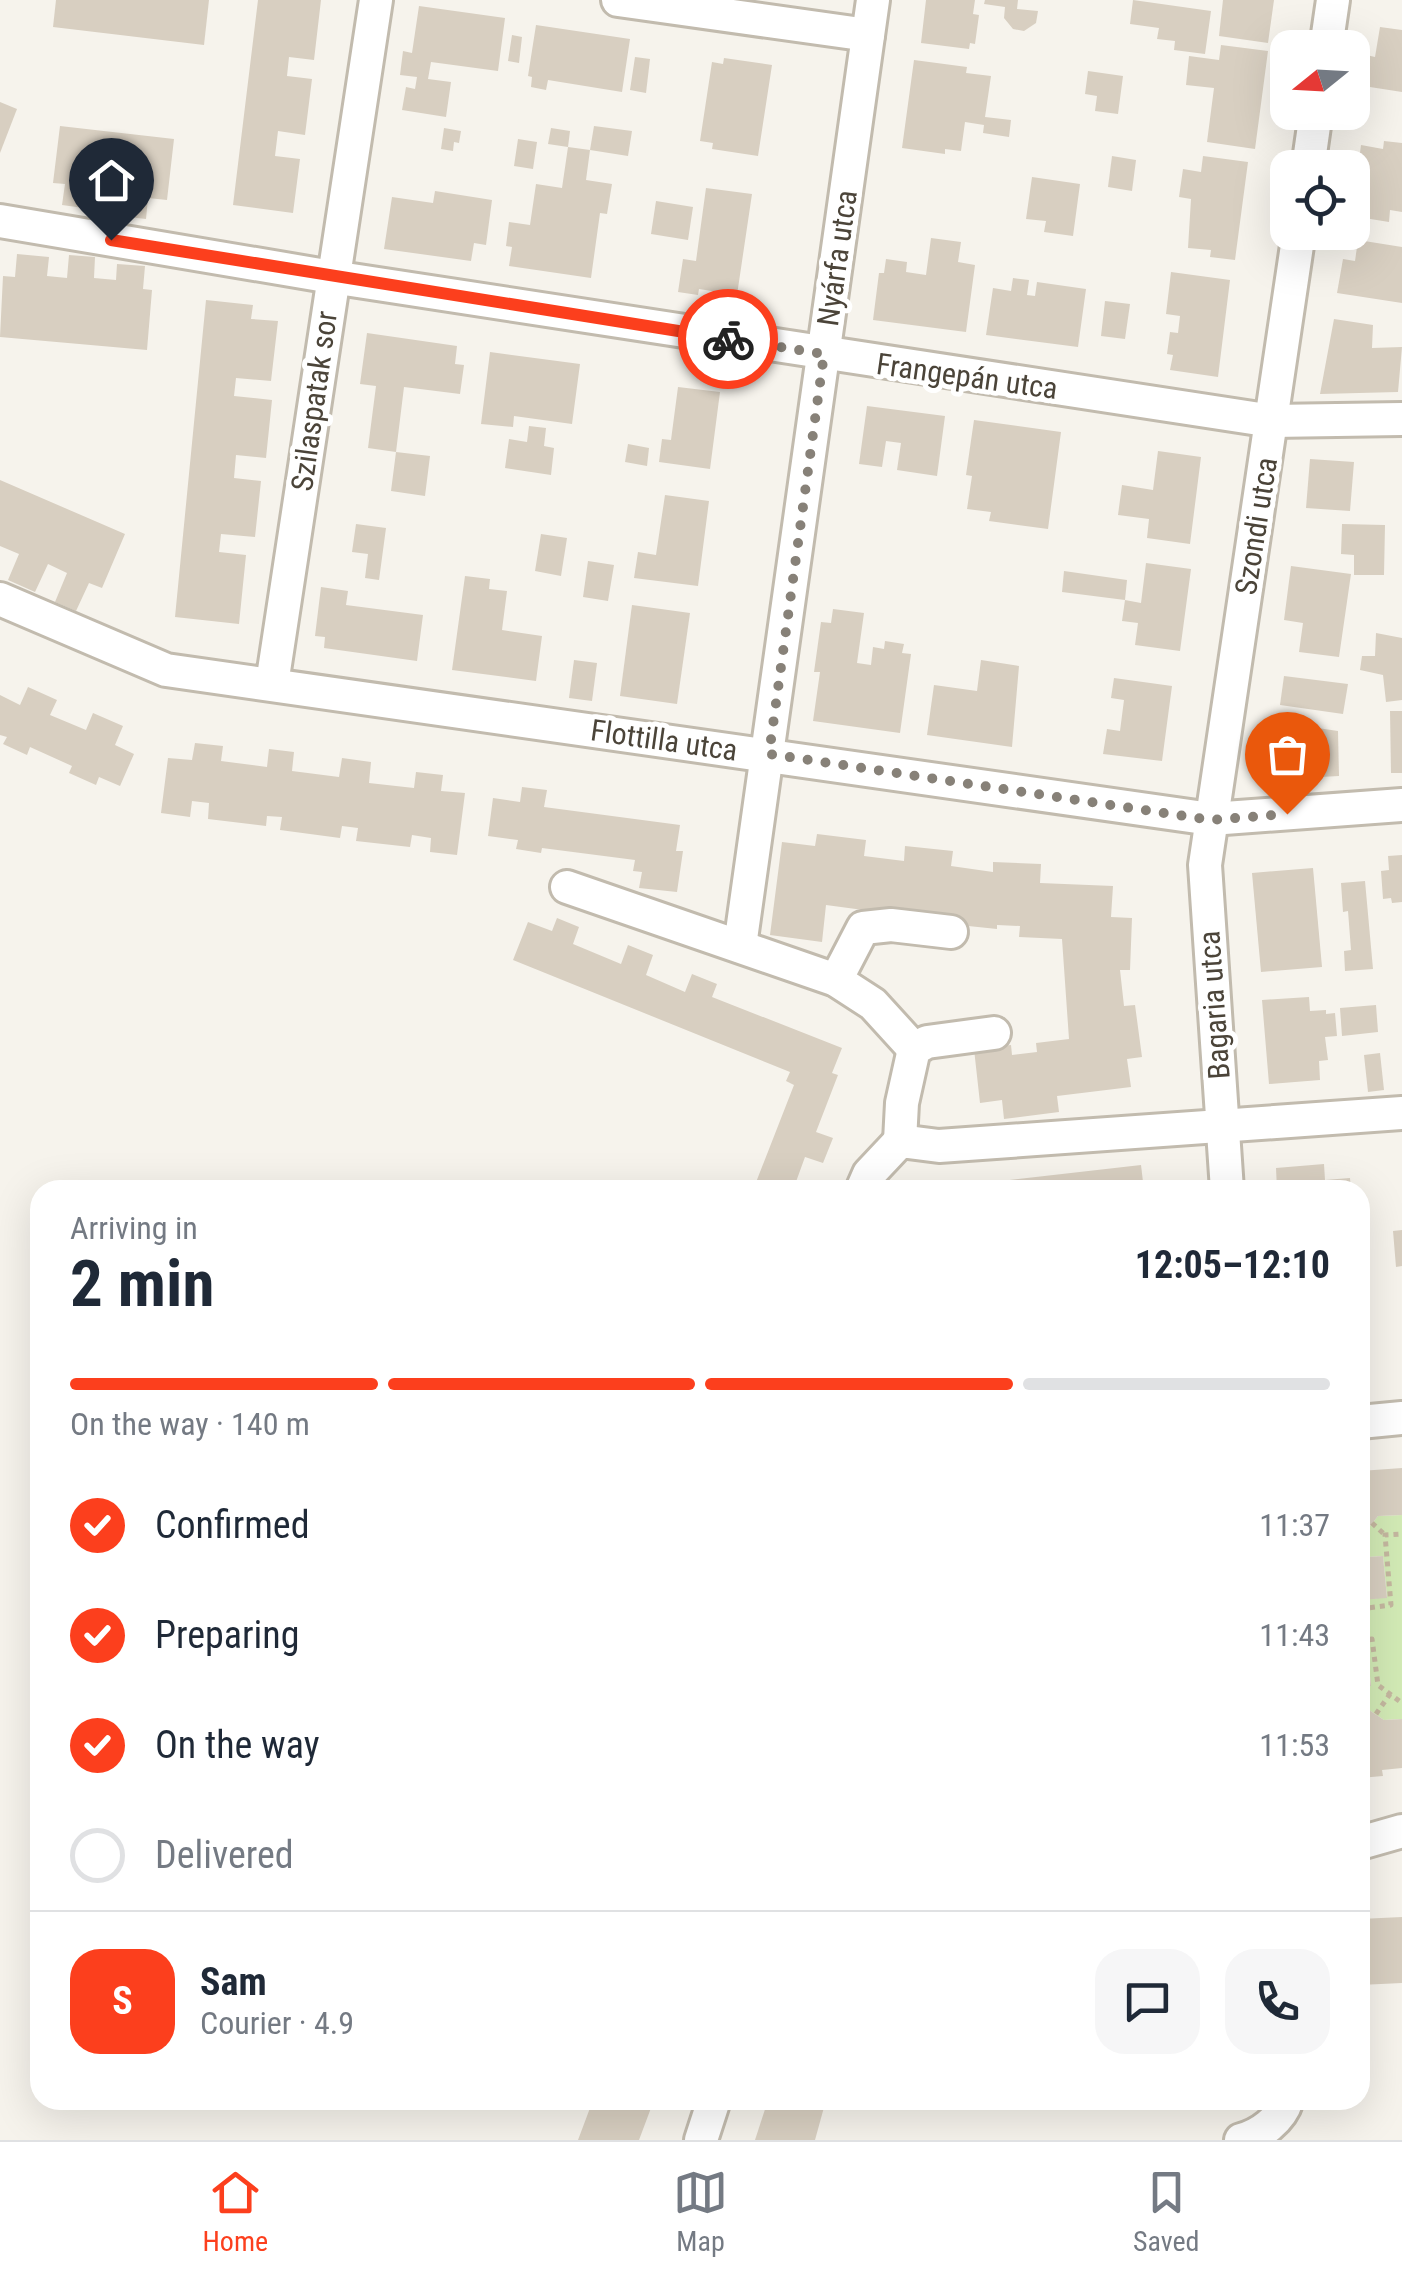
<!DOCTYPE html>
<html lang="en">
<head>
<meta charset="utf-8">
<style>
	body { margin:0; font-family:"Roboto Condensed",sans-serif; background:#f6f6f7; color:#1f2937; height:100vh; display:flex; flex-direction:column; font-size:38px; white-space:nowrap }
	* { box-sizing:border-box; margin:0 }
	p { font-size:32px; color:#747a83 }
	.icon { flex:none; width:55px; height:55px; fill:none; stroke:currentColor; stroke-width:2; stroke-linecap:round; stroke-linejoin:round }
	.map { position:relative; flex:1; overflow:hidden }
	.side { position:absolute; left:30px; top:1180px; width:1340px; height:930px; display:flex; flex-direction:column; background:#fff; border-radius:30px; box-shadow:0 10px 40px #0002 }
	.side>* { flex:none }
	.needle { width:65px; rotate:252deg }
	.buttons { position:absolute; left:1270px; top:30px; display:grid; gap:20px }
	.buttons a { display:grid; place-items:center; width:100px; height:100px; border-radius:20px; background:#fff; box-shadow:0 10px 40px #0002; font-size:50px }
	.pin { position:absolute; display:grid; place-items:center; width:85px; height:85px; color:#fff; margin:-102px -42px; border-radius:50% 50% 50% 0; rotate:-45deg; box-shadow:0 0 10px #0007 }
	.pin .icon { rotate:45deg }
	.courier { position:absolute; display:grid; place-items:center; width:100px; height:100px; margin:-50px; border:8px solid #fc3f1d; border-radius:50%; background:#fff; color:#222; box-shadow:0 2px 12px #0007 }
	.summary em { font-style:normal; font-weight:700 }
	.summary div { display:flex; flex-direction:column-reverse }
	.summary { display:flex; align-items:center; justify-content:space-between; height:170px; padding:0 40px }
	h1 { font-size:65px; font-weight:700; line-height:75px }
	.bar { display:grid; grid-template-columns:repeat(4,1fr); gap:15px 10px; align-content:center; height:120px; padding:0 40px }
	.bar i { height:12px; border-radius:8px; background:#e0e1e3 }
	.bar .selected { background:#fc3f1d }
	.bar p { grid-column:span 4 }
	.line { display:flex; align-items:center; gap:25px; padding:0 40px; border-top:2px solid #e0e1e3 }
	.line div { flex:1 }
	.round { display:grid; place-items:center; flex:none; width:105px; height:105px; border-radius:30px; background:#f6f6f7 }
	ol { padding:0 40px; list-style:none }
	li { display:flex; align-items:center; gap:30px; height:110px }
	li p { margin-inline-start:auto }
	li .icon { padding:10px; border-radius:50%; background:#fc3f1d; color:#fff; stroke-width:4 }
	li:last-child { color:#747a83 }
	li i { width:55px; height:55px; border:5px solid #e0e1e3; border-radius:50% }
	.menu { display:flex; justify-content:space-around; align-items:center; height:140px; border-top:2px solid #e0e1e3; background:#fff; font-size:28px; color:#747a83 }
	.menu a { display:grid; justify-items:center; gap:5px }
	.menu .selected { color:#fc3f1d }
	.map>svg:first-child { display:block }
	.green { fill:#d2eab5 }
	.building { fill:#d8cfc1 }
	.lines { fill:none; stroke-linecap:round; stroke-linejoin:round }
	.minor-casing { stroke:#c2bbae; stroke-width:38 }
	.path { stroke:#c4b79f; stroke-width:5; stroke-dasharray:5 5; stroke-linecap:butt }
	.minor { stroke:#fff; stroke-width:32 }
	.done { stroke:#878178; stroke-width:10; stroke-dasharray:0 18 }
	.route { stroke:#fc3f1d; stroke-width:12 }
	.labels { text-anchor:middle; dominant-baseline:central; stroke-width:10; stroke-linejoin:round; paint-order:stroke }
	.street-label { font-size:30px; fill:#4b4439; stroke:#fff }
</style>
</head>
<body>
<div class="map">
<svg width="1402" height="2140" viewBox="0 0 1402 2140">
	<rect width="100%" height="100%" fill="#f6f3ec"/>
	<path class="green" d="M1402 1515V1719L1384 1720 1369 1710 1365 1686 1371 1685 1367 1649H1360V1600L1387 1597 1383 1556 1368 1557 1366 1531 1378 1516Z"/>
	<g class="building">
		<path d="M56 0H209L204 45 53 27Z"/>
		<path d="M258 0H321L314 60 289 57 287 76 312 79 305 135 278 131 275 156 300 159 293 213 233 205Z"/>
		<path d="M926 0H975L973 14 979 15 975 44 970 43 969 49 921 43Z"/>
		<path d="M985 0H1018L1017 9 1038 11 1036 23 1024 31 1013 29 1004 18 1005 7 984 4Z"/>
		<path d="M1133 0 1211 11 1205 54 1174 50 1175 41 1157 39 1159 28 1130 24Z"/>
		<path d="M1223 0H1274L1268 43 1219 36Z"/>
		<path d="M419 6 505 18 498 71 431 62 428 79 451 82 446 117 402 110 406 87 415 89 417 77 400 75 403 51 412 53Z"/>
		<path d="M536 25 630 39 622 92 548 80 546 90 531 87 532 77 528 76Z"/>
		<path d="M1380 27 1402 30V92L1357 85 1362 54 1375 57Z"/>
		<path d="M512 35 522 37 519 63 508 61Z"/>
		<path d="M1221 45 1268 51 1255 149 1207 142 1214 88 1186 85 1189 56 1219 60Z"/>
		<path d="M635 57 650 59 646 93 630 90Z"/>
		<path d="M724 58 772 65 758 156 712 149 713 143 700 141 712 62 723 64Z"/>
		<path d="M914 60 967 67 966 73 991 76 985 117 1011 120 1009 137 983 133 984 125 965 122 961 151 945 149V154L902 148Z"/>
		<path d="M1088 71 1123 76 1118 114 1095 111 1097 96 1085 94Z"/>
		<path d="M0 102 17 109 0 153Z"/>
		<path d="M60 126 174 139 167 200 148 198 146 219 119 216 122 192 93 188 91 209 62 205 65 184 53 183Z"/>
		<path d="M594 126 632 131 628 156 590 150Z"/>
		<path d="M444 128 461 131 459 143 454 142 453 151 441 149Z"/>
		<path d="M551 128 570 131 568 147 590 150 586 180 612 184 607 214 600 213 591 278 509 266 512 247 506 246 509 222 530 225 536 184 562 188 568 147 548 144Z"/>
		<path d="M518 139 537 142 533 169 514 166Z"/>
		<path d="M1384 141 1402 143V212L1390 210 1389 222 1352 216 1361 145 1383 149Z"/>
		<path d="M1112 156 1136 160 1132 191 1108 187Z"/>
		<path d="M1203 156 1248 162 1235 260 1210 257 1211 250 1188 248 1191 199 1179 197 1183 169 1201 172Z"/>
		<path d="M1032 177 1080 184 1073 236 1044 232 1046 221 1026 219Z"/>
		<path d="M706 188 752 194 737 295 699 289 698 295 678 292 683 259 696 261Z"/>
		<path d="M435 191 492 200 486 245 474 243 471 261 384 249 392 197 433 203Z"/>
		<path d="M656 201 693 207 688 240 651 234Z"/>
		<path d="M931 238 961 242 958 262 975 265 966 332 873 320 879 273H884L886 259 907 262 906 272 926 275Z"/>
		<path d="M1358 240 1402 247V303L1337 293 1343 259 1355 261Z"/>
		<path d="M17 254 49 257 47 276 67 278 69 255 95 257 94 278 116 280 117 264 145 266 143 289 152 290 147 350 0 337 3 276 15 277Z"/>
		<path d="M1171 272 1230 280 1218 377 1170 370 1173 355 1167 354 1170 332 1178 333 1180 316 1166 314Z"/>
		<path d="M1013 278 1029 280 1027 295 1035 296 1037 282 1086 289 1078 347 986 335 993 288 1011 291Z"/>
		<path d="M206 300 253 305 251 319 278 321 271 381 236 378 234 396 272 400 266 458 236 455 234 478 261 481 255 537 221 534 219 552 246 555 239 624 175 617Z"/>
		<path d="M1105 301 1130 304 1125 339 1101 336Z"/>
		<path d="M1334 319 1373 325 1372 348 1402 347 1398 392 1320 394Z"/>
		<path d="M367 333 457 346 455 364 464 365 460 394 404 387 396 452 430 456 425 496 391 491 396 452 368 448 376 386 360 384Z"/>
		<path d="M490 352 580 364 572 424 514 416 513 427 481 424Z"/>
		<path d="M678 387 720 392 710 469 659 462 662 439 671 440Z"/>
		<path d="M867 406 945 416 937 476 897 470 901 443 886 441 882 467 859 464Z"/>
		<path d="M974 420 1061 432 1048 529 989 521 991 512 967 509 972 476 966 475Z"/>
		<path d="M529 426 546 428 544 446 554 448 551 475 505 468 509 439 527 442Z"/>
		<path d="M628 444 649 448 647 466 625 462Z"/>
		<path d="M1158 451 1201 457 1190 544 1147 538 1149 519 1118 515 1122 485 1153 490Z"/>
		<path d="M1310 459 1354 462 1350 511 1306 508Z"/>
		<path d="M0 480 125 534 102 588 89 583 76 611 55 602 67 573 48 564 35 592 8 580 19 554 0 546Z"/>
		<path d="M665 495 709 501 698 586 634 578 638 552 656 555Z"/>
		<path d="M356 524 386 528 379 580 365 578 368 554 352 552Z"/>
		<path d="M1342 524 1385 525 1384 575H1354V555L1341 554Z"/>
		<path d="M541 534 567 538 561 576 535 571Z"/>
		<path d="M588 561 614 565 608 601 583 597Z"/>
		<path d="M1146 563 1191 569 1180 651 1135 645 1138 623 1122 621 1125 600 1141 603Z"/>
		<path d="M1291 566 1351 574 1339 657 1299 652 1303 623 1284 620Z"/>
		<path d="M1064 571 1127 580 1125 600 1062 592Z"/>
		<path d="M465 576 490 579 489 589 507 591 502 630 542 636 536 681 452 670Z"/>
		<path d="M321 587 348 591 346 605 423 615 417 661 324 648 325 637 315 636Z"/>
		<path d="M632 605 690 613 677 704 620 696Z"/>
		<path d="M833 609 864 613 857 663 871 665 873 647 884 649 885 641 904 644 902 653 911 654 900 733 813 721 820 672H814L821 622 831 623Z"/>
		<path d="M1376 633 1402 638V700L1386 702 1383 675 1360 670 1362 656H1375Z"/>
		<path d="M574 660 597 663 592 701 569 698Z"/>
		<path d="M981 660 1019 666 1012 747 927 735 934 685 977 691Z"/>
		<path d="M1284 676 1348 684 1343 714 1280 705Z"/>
		<path d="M1114 678 1172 686 1162 761 1103 754 1107 729 1120 731 1124 700 1111 698Z"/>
		<path d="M28 687 57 700 50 715 86 730 93 713 123 726 115 745 134 754 120 786 99 777 96 785 69 773 72 766 30 747 27 755 3 744 7 737 0 735V695L20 705Z"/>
		<path d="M1390 711H1402V773H1391Z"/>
		<path d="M1277 722 1338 731 1339 776 1267 780Z"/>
		<path d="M195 743 223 746 221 761 267 767 269 749 294 752 292 771 339 777 342 758 371 762 369 783 414 788 416 772 443 775 441 791 465 793 457 855 430 852 431 838 412 835 410 847 356 841 358 828 342 826 340 838 280 830 282 817 267 816 266 826 208 819 209 803 192 801 190 817 161 813 168 758 192 760Z"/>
		<path d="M522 787 547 790 544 807 680 825 676 851H683L677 892 639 888 642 872 633 871 635 860 542 848 541 853 516 849 518 840 488 836 493 798 520 802Z"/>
		<path d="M817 834 866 840 864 856 904 861 905 846 953 851 951 866 993 872V862L1041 864 1040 883 1113 886 1111 917 1132 918 1130 970H1120L1124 1006 1135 1005 1142 1057 1127 1059 1131 1087 1057 1096 1059 1112 1004 1119 1002 1100 980 1103 974 1049 1011 1045 1012 1055 1037 1052 1036 1043 1069 1039 1062 939 1019 937 1020 926 997 925V929L930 922 931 912 909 910 908 916 826 905 822 942 770 935 782 842 815 846Z"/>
		<path d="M1402 855V902L1392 903 1391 898 1383 899 1381 871 1389 870 1388 856Z"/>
		<path d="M1313 868 1322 967 1261 972 1252 873Z"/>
		<path d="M1365 881 1373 969 1345 971 1344 951 1351 950 1348 911 1343 912 1341 883Z"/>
		<path d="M557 918 579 927 573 944 621 964 628 945 653 955 646 975 685 992 692 974 717 984 712 997 842 1048 832 1073 838 1075 816 1132 833 1138 823 1163 805 1157 793 1190H753L794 1085 786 1081 790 1072 513 960 528 922 552 931Z"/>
		<path d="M1309 997 1310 1011 1326 1010V1014L1335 1013 1337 1036 1325 1037 1328 1060 1319 1061 1320 1080 1269 1084 1262 1000Z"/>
		<path d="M1376 1005 1378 1032 1342 1036 1340 1008Z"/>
		<path d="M1380 1053 1384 1090 1368 1092 1364 1055Z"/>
		<path d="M1324 1164 1325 1180 1350 1178 1351 1190H1277L1276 1168Z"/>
		<path d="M1141 1165 1144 1190H1002L1001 1181Z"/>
		<path d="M961 1180 963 1190H919L926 1185Z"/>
		<path d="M1402 1230V1266L1396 1267 1393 1231Z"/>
		<path d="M1402 1468V1515L1378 1516 1366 1531 1368 1557 1383 1556 1387 1598 1360 1600V1471Z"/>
		<path d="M1367 1648 1371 1686H1365L1369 1710 1384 1720 1402 1719V1768L1382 1770 1383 1776 1360 1778V1649Z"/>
		<path d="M1402 1917V1983L1360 1985V1919Z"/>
		<path d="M593 2100H654L639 2140H578Z"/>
		<path d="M768 2100H826L815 2140H755Z"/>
	</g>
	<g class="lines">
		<g class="minor-casing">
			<g id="minor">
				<path d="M618 0 868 35"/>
				<path d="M1326 48 1333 0"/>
				<path d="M1308 168 1316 112"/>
				<path d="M0 221 332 277 1272 421 1402 419"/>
				<path d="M0 599 166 670 1211 819 1402 805"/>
				<path d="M272 684 376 0"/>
				<path d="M567 887 836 980 873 1004 914 1049"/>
				<path d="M740 946 873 0"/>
				<path d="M836 980 863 928 891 925 951 932"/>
				<path d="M900 1141 902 1103 914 1049 927 1042 994 1033"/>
				<path d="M862 1190 869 1174 900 1141 939 1146 1402 1113"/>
				<path d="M1227 1190 1205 865 1299 232"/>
				<path d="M1360 1422 1402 1418"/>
				<path d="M1360 1843 1402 1831"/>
				<path d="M701 2140 714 2100"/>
				<path d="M1241 2140C1260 2135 1281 2120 1287 2100"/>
			</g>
		</g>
		<g class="path">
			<path d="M1372 1523 1385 1535"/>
			<path d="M1360 1609 1391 1605 1385 1535 1402 1534"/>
			<path d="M1360 1640 1372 1639 1378 1685 1402 1703"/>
			<path d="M1376 1714 1390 1694"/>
		</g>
		<use href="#minor" class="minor"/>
	</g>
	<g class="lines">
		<path class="done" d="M728 339 824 354 769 754 1211 820 1287 814"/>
		<path class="route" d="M111 240 728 339"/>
	</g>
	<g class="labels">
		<g class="street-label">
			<text transform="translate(837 258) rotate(-82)">Nyárfa utca</text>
			<text transform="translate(967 376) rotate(8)">Frangepán utca</text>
			<text transform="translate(314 401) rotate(-82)">Szilaspatak sor</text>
			<text transform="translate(1256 526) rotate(-81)">Szondi utca</text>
			<text transform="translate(664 740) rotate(8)">Flottilla utca</text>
			<text transform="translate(1214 1005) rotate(-94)">Bagaria utca</text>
		</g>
	</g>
</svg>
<div class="buttons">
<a><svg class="needle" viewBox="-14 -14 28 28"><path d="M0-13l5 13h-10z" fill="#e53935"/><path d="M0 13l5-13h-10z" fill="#747a83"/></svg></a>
<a><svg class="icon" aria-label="locate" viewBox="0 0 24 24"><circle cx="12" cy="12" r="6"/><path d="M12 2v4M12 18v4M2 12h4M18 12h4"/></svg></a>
</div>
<div class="pin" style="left:1287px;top:814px;background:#ea580c"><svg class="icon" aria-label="bag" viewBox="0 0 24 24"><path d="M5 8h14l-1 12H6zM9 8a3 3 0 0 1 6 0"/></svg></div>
<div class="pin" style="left:111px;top:240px;background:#1f2937"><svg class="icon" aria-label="home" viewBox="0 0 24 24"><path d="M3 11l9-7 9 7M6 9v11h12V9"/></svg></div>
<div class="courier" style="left:728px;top:339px"><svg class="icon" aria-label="bike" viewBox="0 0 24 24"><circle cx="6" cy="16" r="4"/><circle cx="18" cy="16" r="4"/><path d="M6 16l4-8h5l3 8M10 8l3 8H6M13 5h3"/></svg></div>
<section class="side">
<div class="summary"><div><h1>2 min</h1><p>Arriving in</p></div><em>12:05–12:10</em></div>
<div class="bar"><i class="selected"></i><i class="selected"></i><i class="selected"></i><i></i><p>On the way · 140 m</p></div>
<ol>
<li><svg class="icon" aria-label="check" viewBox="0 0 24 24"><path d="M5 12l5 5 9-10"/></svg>Confirmed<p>11:37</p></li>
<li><svg class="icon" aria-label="check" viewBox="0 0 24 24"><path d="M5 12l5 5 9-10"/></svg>Preparing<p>11:43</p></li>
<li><svg class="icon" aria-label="check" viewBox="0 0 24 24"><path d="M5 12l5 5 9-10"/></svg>On the way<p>11:53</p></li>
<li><i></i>Delivered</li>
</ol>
<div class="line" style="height:180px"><b class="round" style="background:#fc3f1d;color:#fff">S</b><div><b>Sam</b><p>Courier · 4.9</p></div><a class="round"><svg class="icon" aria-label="chat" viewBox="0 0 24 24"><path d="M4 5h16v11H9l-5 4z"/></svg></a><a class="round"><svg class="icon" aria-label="phone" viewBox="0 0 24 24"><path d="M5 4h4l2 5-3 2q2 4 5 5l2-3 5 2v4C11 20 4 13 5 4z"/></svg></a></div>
</section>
</div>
<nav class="menu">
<a class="selected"><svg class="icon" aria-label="home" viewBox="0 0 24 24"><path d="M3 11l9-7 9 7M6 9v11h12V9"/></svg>Home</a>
<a><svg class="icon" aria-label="map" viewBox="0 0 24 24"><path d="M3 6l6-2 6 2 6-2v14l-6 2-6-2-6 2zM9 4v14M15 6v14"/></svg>Map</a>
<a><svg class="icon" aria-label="saved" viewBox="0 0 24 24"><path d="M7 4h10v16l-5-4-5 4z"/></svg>Saved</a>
</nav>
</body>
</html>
